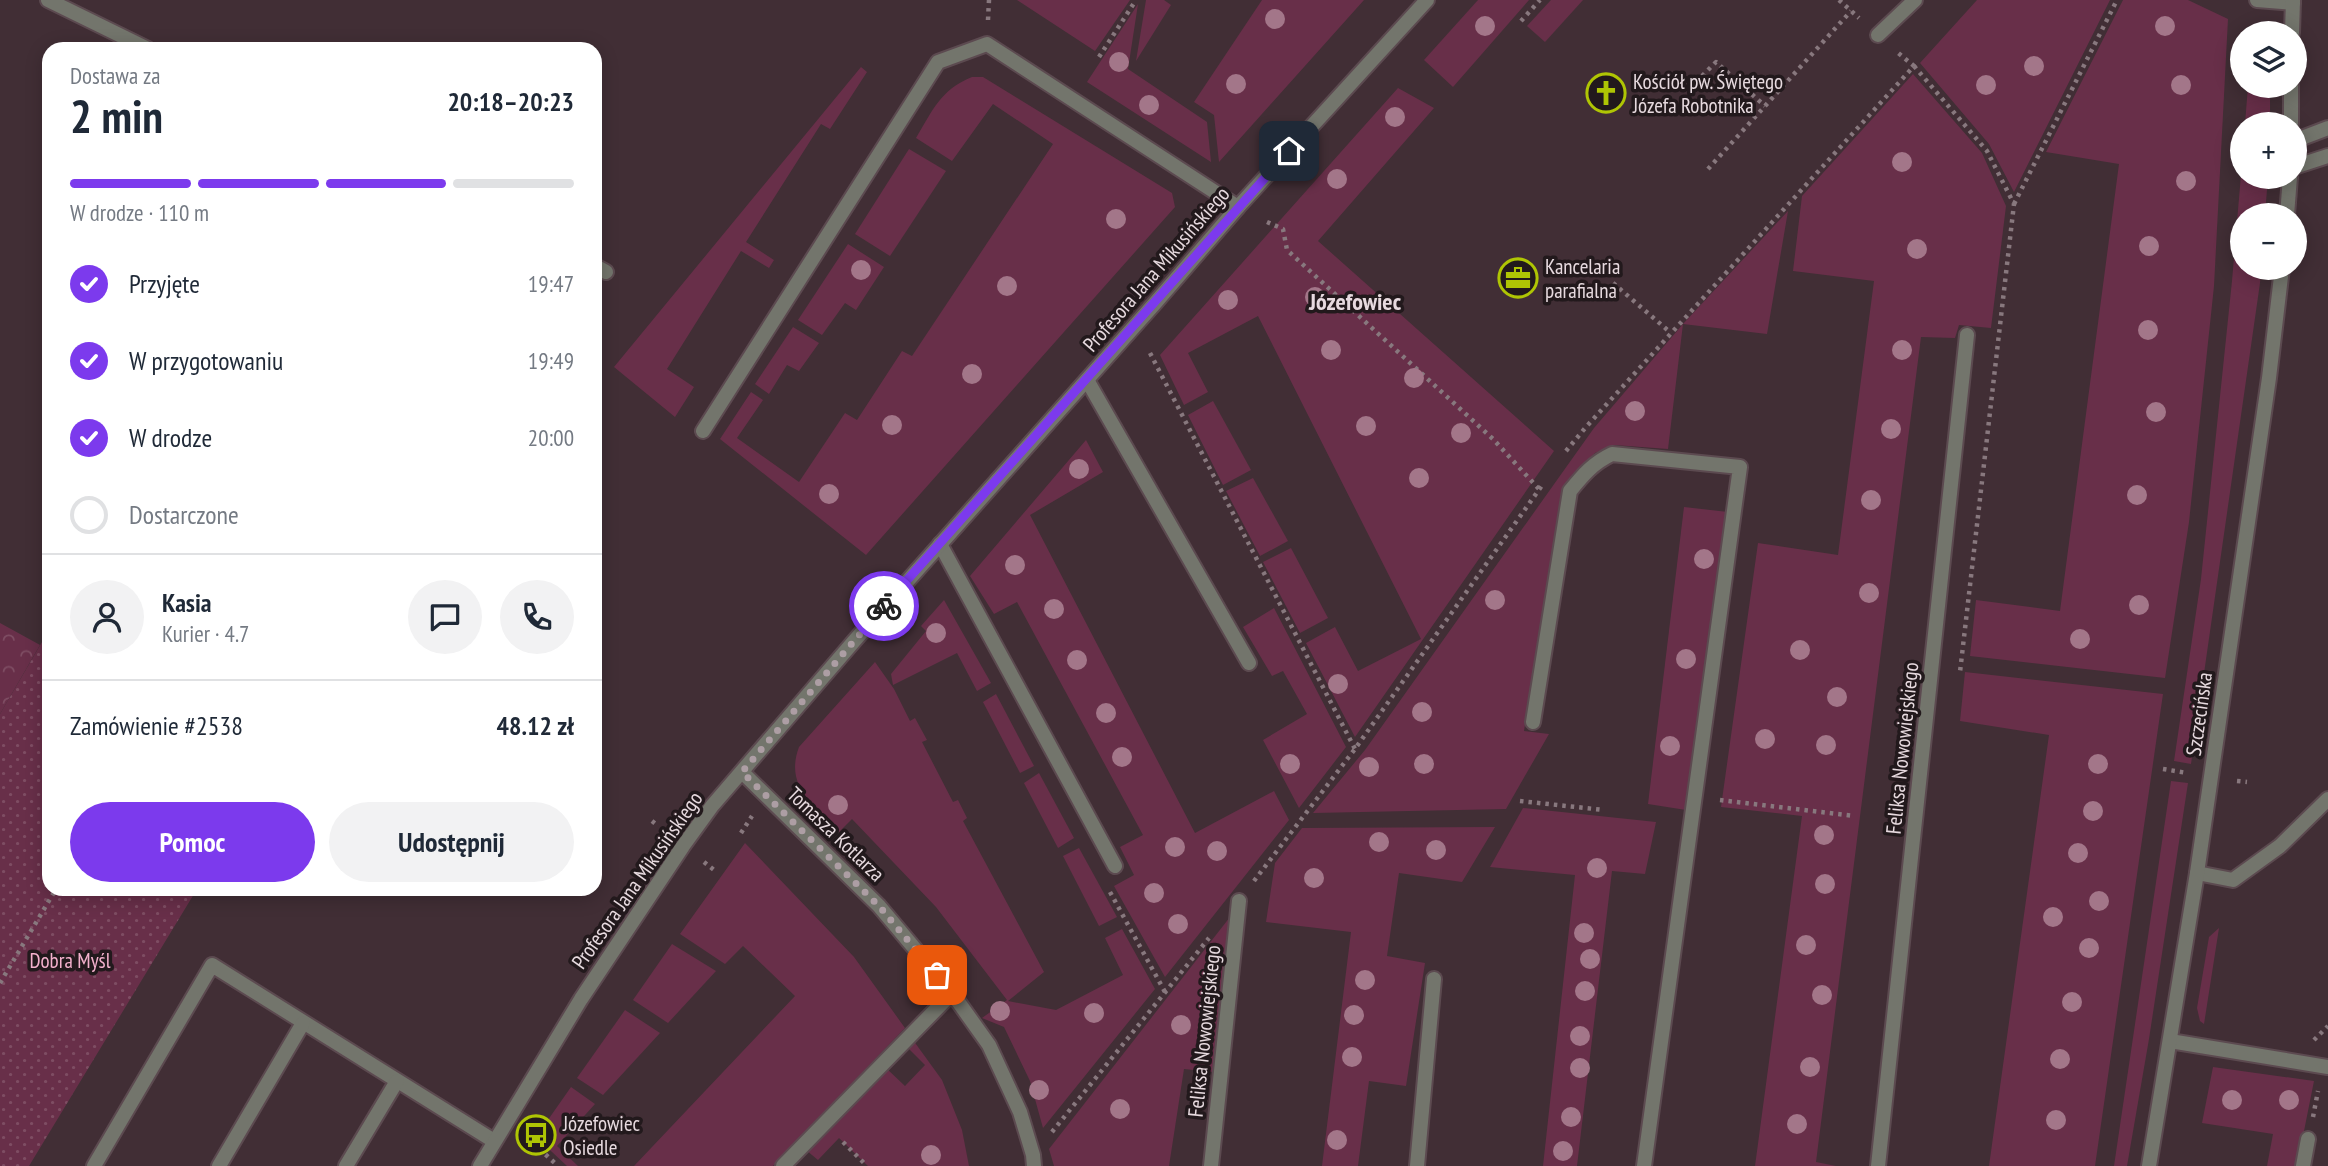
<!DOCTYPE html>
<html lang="pl">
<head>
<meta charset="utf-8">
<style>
	body { margin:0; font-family:"PT Sans Narrow",sans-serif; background:#f2f2f3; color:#1f2937; height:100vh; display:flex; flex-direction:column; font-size:26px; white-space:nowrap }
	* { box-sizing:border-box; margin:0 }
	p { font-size:23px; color:#747a83 }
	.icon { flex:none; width:38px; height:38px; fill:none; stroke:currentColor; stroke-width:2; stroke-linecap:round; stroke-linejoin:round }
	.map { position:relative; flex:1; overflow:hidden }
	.drawer { position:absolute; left:42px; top:42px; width:560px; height:854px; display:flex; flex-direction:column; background:#fff; border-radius:21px; box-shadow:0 4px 18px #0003 }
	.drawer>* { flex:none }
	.tools { position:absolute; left:2230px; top:21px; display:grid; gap:14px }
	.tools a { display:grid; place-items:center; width:77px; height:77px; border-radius:50%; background:#fff; box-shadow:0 4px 18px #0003; font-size:35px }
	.pin { position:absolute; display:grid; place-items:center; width:60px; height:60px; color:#fff; margin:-30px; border-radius:14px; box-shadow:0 4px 10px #0006 }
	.courier { position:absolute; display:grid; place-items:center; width:70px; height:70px; margin:-35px; border:5px solid #7c3aed; border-radius:50%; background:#fff; color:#222; box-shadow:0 2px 9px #0007 }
	.headline em { font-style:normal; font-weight:600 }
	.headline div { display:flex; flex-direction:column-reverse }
	.headline { display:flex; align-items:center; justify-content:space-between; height:119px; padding:0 28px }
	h1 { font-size:46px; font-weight:600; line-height:52px }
	.bar { display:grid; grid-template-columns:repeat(4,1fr); gap:10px 7px; align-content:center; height:84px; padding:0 28px }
	.bar i { height:9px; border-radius:5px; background:#e0e1e3 }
	.bar .selected { background:#7c3aed }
	.bar p { grid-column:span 4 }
	.line { display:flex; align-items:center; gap:18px; padding:0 28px; border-top:2px solid #e0e1e3 }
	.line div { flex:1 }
	.round { display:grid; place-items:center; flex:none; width:74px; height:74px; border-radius:37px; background:#f2f2f3 }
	ol { padding:0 28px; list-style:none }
	li { display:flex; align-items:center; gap:21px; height:77px }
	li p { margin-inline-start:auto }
	li .icon { padding:7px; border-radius:50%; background:#7c3aed; color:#fff; stroke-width:4 }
	li:last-child { color:#747a83 }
	li i { width:38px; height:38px; border:4px solid #e0e1e3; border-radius:50% }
	.button { display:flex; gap:14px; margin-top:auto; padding:14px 28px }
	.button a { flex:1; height:80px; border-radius:42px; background:#7c3aed; color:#fff; font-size:28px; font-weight:600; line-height:80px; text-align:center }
	.button a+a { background:#f2f2f3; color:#1f2937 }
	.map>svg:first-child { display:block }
	.grass { fill:#682f49 }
	.forest { fill:url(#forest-crowns) }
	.garden { fill:url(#garden-dots) }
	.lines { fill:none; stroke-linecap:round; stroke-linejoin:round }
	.lane-casing { stroke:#5c4a50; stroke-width:18 }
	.street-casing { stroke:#5c4a50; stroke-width:18 }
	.path { stroke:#88787e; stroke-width:4.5; stroke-dasharray:3.5 5; stroke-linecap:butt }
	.lane { stroke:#73756c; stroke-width:14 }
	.street { stroke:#73756c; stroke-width:14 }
	.tree { fill:#a37689 }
	.done { stroke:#ad9ea4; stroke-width:7; stroke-dasharray:0 12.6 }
	.route { stroke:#7c3aed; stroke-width:9 }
	.labels { text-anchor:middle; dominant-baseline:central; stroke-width:7; stroke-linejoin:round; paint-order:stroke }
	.poi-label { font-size:21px; fill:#e7dadf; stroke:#22191c; text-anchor:start }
	.street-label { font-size:21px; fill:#e7dadf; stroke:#22191c }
	.park-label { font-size:21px; fill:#f4b1cd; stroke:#22191c }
	.quarter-label { font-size:24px; font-weight:bold; fill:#e7dadf; stroke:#22191c }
</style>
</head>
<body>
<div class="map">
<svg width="2328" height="1166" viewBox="0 0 2328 1166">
	<defs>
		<pattern id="forest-crowns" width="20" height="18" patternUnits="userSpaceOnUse" patternTransform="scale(1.75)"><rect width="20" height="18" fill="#682f49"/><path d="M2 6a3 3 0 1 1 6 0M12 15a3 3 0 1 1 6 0" fill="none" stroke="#7e4d63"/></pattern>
		<pattern id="garden-dots" width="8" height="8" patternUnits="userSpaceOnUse" patternTransform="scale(1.75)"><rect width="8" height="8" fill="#682f49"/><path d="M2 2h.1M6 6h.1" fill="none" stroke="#7e4d63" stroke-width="1.8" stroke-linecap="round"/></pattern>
	</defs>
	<rect width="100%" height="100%" fill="#412e35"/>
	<g class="grass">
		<path d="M1017 0H1130L1095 51Z"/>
		<path d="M1146 0H1164L1171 5 1136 61Z"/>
		<path d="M1262 0H1364L1219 162 1214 115 1194 102Z"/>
		<path d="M1478 0H1529L1453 87 1424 60Z"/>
		<path d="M1551 0H1583L1545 42 1527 26Z"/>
		<path d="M1977 0H2110L2014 192 1989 144 1920 63Z"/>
		<path d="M2123 0H2188L2228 19 2214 286 2189 522 2165 678 1970 656 1976 600 2060 611 2119 164 2046 152Z"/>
		<path d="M1138 4 1128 69 1207 122 1211 162 1087 82Z"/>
		<path d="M861 67 867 72 830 129 821 124 746 242 774 260 769 268 741 251 667 369 694 387 675 417 614 367Z"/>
		<path d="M1913 74 1982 153 2006 206 1991 328 1959 325 1955 338 1921 337 1816 1162 1836 1166H1755L1802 816 1721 807 1758 543 1838 555 1874 281 1793 271 1802 196Z"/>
		<path d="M972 77H983L1172 193 1175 207 866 555 720 439 751 392 763 400 737 438 799 482 845 413 857 420 902 351 912 356 1053 144 993 104 952 161 916 138C933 110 940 90 972 77Z"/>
		<path d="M2248 86H2270V124H2245Z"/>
		<path d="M1398 88 1434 108 1318 241 1554 451 1355 737 1306 643 1335 627 1358 671 1421 639 1258 316 1188 353 1208 392 1184 405 1160 355Z"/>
		<path d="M909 149 946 171 890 256 855 234Z"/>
		<path d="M2242 163V177H2268L2265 215H2242V268H2261L2260 283 2191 764 2174 761 2201 579 2232 281Z"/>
		<path d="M1788 211 1767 334 1683 324 1668 449 1614 445 1595 453 1564 488 1524 731 1549 734 1506 809 1313 813 1365 750 1594 428 1683 324Z"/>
		<path d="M848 244 884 267 856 310 845 303 822 335 798 320Z"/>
		<path d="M793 327 819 343 799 371 787 365 769 394 755 384Z"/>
		<path d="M1213 401 1251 470 1223 485 1188 415Z"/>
		<path d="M1086 440 1103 472 1030 515 1195 833 1274 791 1289 820 1165 977 1114 886 1134 875 1120 847 1143 835 1017 602 994 614 970 576Z"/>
		<path d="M1253 478 1288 541 1260 556 1226 491Z"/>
		<path d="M1684 507 1728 512 1686 810 1648 804Z"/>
		<path d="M1291 548 1328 618 1300 633 1263 562Z"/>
		<path d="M944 600 991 683 977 691 957 653 893 685 891 674 926 631 921 626Z"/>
		<path d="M1274 608 1346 747 1299 808 1263 740 1307 714 1283 671 1272 676 1243 627Z"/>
		<path d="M875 662 894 689 910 721 915 718 927 740 922 742 953 802 958 800 967 818 963 821 1044 972 1008 1001 1056 1010 1123 975 1105 938 1122 929 1155 989 1043 1128 1030 1081 1004 1027 982 1018 1007 1000 936 907 852 819 839 832C815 806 784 787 799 747Z"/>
		<path d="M1965 672 2163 694 2095 1166H1989L2049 735 1960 721Z"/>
		<path d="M996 694 1034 766 1020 773 983 702Z"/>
		<path d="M1039 773 1074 838 1058 848 1024 783Z"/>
		<path d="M2171 781 2188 783 2149 1039 2127 1166H2114Z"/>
		<path d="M1523 808 1656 822 1645 874 1612 871 1577 1166H1543L1575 875 1490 867Z"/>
		<path d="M1495 827 1462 882 1399 873 1387 956 1425 963 1406 1086 1369 1081 1358 1166H1322L1351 932 1266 922 1275 863 1302 828Z"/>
		<path d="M745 843 854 957 905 1028 773 1166H634L795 996 743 946 725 964 680 934Z"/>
		<path d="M1079 848 1117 917 1099 926 1063 856Z"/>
		<path d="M1230 917 1213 1072 1184 1069 1169 1166H1054L1049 1149Z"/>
		<path d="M2219 928 2204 1024 2200 1021 2197 1008 2209 937Z"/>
		<path d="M672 944 716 971 668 1023 633 1000Z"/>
		<path d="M625 1010 660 1033 603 1095 577 1078Z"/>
		<path d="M913 1040 942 1080 962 1130 969 1166H868L839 1138 818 1160 806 1150 886 1068 905 1086 925 1065 907 1047Z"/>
		<path d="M2213 1067 2314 1081 2297 1166H2267L2273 1134 2202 1123Z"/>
		<path d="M571 1087 595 1104 557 1146 578 1166H567L536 1137Z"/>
	</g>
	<path class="forest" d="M0 623 40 645 0 714Z"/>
	<path class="garden" d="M49 630V889H197L29 1166H0V714Z"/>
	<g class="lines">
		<g class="lane-casing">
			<g id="lane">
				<path d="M48 0 148 49"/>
				<path d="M2257 0 2293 3"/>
				<path d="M1878 35 1915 0"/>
				<path d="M2294 141 2328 128"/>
				<path d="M2294 167 2328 156"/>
				<path d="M595 266 606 272"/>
				<path d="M2197 873 2233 880 2280 846 2328 799"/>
				<path d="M2170 1041 2328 1067"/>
				<path d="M94 1166 212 965 494 1141"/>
				<path d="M219 1166 303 1023"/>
				<path d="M346 1166 397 1081"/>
				<path d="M2303 1166 2308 1139"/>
			</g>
		</g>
		<g class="street-casing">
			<g id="street">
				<path d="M2292 33 2293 0"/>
				<path d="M2291 124V86"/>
				<path d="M2287 215 2290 177"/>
				<path d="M1087 380 1249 663"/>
				<path d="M703 431 938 62 987 44 1238 207"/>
				<path d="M940 544 1115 866"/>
				<path d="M1533 722 1570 491C1583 475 1593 463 1612 454L1740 467 1644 1166"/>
				<path d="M742 772 879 906 952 993 989 1045 1020 1112 1033 1155 1034 1166"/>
				<path d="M480 1166 581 999 683 846 712 806 855 640 1156 302 1238 207 1427 0"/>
				<path d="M783 1166 952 993"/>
				<path d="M1211 1166 1239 901"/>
				<path d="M1417 1166 1434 979"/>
				<path d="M1878 1166 1967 335"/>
				<path d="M2149 1166 2197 873 2269 378 2282 268"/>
			</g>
		</g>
		<g class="path">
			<path d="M1839 0 1859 18"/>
			<path d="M988 20 989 0"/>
			<path d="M1521 21 1540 0"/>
			<path d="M1099 57 1136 0"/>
			<path d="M1914 66 1987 151 2014 204 1960 672"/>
			<path d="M1696 82 1716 62 1765 106"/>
			<path d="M1708 169 1851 11"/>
			<path d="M2014 204 2117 0"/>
			<path d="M1267 222 1283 229 1287 250 1493 439 1539 489"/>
			<path d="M1613 283 1671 333"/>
			<path d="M1150 353 1355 749"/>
			<path d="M1566 451 1586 427 1914 66 1897 52"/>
			<path d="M2163 769 2187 773"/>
			<path d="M2237 781 2247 782"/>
			<path d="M1720 800 1855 816"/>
			<path d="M1520 801 1604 810"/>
			<path d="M652 821 657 825"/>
			<path d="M741 833 752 816"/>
			<path d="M704 862 714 870"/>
			<path d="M1254 881 1355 749 1543 484"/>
			<path d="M1110 892 1165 992"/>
			<path d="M0 983 56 889"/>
			<path d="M2314 1040 2328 1026"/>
			<path d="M2313 1117 2318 1091"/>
			<path d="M1052 1132 1209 938"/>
			<path d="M843 1142 867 1166"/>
			<path d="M533 1143 558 1166"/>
		</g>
		<use href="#lane" class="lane"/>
		<use href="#street" class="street"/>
	</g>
	<g class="tree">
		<circle cx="1275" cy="19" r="10"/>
		<circle cx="1485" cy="26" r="10"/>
		<circle cx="2165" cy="26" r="10"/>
		<circle cx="1119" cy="62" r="10"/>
		<circle cx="2034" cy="66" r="10"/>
		<circle cx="1236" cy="84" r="10"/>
		<circle cx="1986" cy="85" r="10"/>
		<circle cx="2181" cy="85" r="10"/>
		<circle cx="1149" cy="105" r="10"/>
		<circle cx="1395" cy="117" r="10"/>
		<circle cx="1902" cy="162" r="10"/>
		<circle cx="1337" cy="179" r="10"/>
		<circle cx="2186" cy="181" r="10"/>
		<circle cx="1116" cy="219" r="10"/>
		<circle cx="2149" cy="246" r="10"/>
		<circle cx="1917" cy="249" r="10"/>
		<circle cx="861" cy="270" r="10"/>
		<circle cx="1007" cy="286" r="10"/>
		<circle cx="1315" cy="297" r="10"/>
		<circle cx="1228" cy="300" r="10"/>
		<circle cx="2148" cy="330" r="10"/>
		<circle cx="1331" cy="350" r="10"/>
		<circle cx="1902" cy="350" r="10"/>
		<circle cx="972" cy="374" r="10"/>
		<circle cx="1414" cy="378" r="10"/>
		<circle cx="1635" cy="411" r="10"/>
		<circle cx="2156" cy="412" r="10"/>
		<circle cx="892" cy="425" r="10"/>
		<circle cx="1366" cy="426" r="10"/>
		<circle cx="1891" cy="429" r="10"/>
		<circle cx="1461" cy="433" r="10"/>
		<circle cx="1079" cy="469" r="10"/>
		<circle cx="1419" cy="478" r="10"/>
		<circle cx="829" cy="494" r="10"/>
		<circle cx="2137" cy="495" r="10"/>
		<circle cx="1871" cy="500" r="10"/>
		<circle cx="1704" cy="559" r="10"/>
		<circle cx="1015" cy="565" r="10"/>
		<circle cx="1869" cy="593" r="10"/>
		<circle cx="1495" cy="600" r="10"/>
		<circle cx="2139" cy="605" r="10"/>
		<circle cx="1054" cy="609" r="10"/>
		<circle cx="936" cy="633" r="10"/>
		<circle cx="2080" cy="639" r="10"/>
		<circle cx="1800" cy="650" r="10"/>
		<circle cx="1686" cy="659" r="10"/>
		<circle cx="1077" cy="660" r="10"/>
		<circle cx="1338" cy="684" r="10"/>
		<circle cx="1837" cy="697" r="10"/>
		<circle cx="1422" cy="712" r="10"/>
		<circle cx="1106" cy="713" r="10"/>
		<circle cx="1765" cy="739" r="10"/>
		<circle cx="1826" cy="745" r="10"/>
		<circle cx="1670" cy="746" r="10"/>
		<circle cx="1122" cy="757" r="10"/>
		<circle cx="1290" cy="764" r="10"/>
		<circle cx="1424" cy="764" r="10"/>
		<circle cx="2098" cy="764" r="10"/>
		<circle cx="1369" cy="767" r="10"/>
		<circle cx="838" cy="805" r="10"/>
		<circle cx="2093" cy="811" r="10"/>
		<circle cx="1824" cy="835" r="10"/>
		<circle cx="1379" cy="842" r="10"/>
		<circle cx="1175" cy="847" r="10"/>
		<circle cx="1436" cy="850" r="10"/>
		<circle cx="1217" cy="851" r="10"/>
		<circle cx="2078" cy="853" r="10"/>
		<circle cx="1597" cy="868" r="10"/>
		<circle cx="1314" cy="878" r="10"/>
		<circle cx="1825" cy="884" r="10"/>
		<circle cx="1154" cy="893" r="10"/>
		<circle cx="2099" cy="901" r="10"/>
		<circle cx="2053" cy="917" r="10"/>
		<circle cx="1178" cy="924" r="10"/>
		<circle cx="1584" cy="933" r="10"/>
		<circle cx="1806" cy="945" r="10"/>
		<circle cx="2089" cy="948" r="10"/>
		<circle cx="1590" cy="959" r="10"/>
		<circle cx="1365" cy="980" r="10"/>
		<circle cx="1585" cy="991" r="10"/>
		<circle cx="1822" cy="995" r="10"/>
		<circle cx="2072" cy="1002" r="10"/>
		<circle cx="1000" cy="1011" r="10"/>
		<circle cx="1094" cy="1013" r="10"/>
		<circle cx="1354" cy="1015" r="10"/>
		<circle cx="1181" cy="1025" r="10"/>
		<circle cx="1580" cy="1036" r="10"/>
		<circle cx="1352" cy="1057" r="10"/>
		<circle cx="2060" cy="1059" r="10"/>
		<circle cx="1810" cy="1067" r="10"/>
		<circle cx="1580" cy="1068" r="10"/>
		<circle cx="1039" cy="1090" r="10"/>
		<circle cx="2232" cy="1100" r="10"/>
		<circle cx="2289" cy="1100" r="10"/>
		<circle cx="1120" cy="1109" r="10"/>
		<circle cx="1571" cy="1117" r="10"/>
		<circle cx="2056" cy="1120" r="10"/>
		<circle cx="1797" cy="1124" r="10"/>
		<circle cx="1337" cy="1140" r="10"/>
		<circle cx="1563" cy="1151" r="10"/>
		<circle cx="931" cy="1155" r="10"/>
	</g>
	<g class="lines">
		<path class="done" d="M884 606 742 772 879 906 937 975"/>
		<path class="route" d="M884 606 1289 151"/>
	</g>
	<defs>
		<g id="church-ring" transform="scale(2.0125)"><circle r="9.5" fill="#22191c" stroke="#afc504" stroke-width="1.5"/><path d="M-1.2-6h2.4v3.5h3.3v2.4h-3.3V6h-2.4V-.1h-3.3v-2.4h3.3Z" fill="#afc504"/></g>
		<g id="office-ring" transform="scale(2.0125)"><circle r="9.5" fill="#22191c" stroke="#afc504" stroke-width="1.5"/><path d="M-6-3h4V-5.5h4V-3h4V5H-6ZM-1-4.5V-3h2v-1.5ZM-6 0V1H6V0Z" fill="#afc504"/></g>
		<g id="bus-ring" transform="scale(2.0125)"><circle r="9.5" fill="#22191c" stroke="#afc504" stroke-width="1.5"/><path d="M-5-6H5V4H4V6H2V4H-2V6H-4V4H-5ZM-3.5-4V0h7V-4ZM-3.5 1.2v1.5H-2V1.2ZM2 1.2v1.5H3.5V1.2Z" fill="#afc504"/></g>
	</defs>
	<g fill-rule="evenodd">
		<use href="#church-ring" x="1606" y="93"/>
		<use href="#office-ring" x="1518" y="278"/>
		<use href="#bus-ring" x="536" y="1135"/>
	</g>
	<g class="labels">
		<g class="poi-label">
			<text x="1633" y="81">Kościół pw. Świętego<tspan x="1633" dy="24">Józefa Robotnika</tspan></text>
			<text x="1545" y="266">Kancelaria<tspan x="1545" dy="24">parafialna</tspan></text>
			<text x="563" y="1123">Józefowiec<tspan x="563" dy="24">Osiedle</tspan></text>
		</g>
		<g class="street-label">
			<text transform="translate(1156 269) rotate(-49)">Profesora Jana Mikusińskiego</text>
			<text transform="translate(2199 714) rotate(-82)">Szczecińska</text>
			<text transform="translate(1902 748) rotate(-84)">Feliksa Nowowiejskiego</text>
			<text transform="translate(836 834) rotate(44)">Tomasza Kotlarza</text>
			<text transform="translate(637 880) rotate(-55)">Profesora Jana Mikusińskiego</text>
			<text transform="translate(1204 1031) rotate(-84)">Feliksa Nowowiejskiego</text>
		</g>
		<g class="park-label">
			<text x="70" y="960">Dobra Myśl</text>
		</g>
		<g class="quarter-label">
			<text x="1355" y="301">Józefowiec</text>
		</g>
	</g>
</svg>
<div class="tools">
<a><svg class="icon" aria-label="layers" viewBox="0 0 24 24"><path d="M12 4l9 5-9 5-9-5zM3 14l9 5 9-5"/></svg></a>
<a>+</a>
<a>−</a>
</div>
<div class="pin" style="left:937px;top:975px;background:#ea580c"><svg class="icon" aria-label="bag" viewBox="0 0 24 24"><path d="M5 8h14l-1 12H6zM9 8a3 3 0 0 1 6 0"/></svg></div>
<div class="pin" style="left:1289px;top:151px;background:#1f2937"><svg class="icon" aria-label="home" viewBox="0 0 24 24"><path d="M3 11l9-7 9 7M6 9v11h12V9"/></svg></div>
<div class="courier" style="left:884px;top:606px"><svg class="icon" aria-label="bike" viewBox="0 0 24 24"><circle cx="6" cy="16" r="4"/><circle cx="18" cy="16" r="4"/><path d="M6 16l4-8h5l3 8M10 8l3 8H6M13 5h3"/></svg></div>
<section class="drawer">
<div class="headline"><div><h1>2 min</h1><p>Dostawa za</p></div><em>20:18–20:23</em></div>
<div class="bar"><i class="selected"></i><i class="selected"></i><i class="selected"></i><i></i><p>W drodze · 110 m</p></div>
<ol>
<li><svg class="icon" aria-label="check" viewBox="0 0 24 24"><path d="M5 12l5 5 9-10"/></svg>Przyjęte<p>19:47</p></li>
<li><svg class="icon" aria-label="check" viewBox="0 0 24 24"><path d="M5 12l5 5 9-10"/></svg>W przygotowaniu<p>19:49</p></li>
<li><svg class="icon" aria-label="check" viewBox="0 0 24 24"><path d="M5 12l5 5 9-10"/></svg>W drodze<p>20:00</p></li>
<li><i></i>Dostarczone</li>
</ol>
<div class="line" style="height:126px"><a class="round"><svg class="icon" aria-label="person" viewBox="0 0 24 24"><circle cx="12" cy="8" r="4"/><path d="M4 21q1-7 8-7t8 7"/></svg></a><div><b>Kasia</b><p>Kurier · 4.7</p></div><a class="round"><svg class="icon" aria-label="chat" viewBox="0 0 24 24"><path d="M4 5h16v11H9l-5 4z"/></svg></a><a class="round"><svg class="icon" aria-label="phone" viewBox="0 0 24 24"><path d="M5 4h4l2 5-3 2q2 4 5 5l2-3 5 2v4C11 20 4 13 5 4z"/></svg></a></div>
<div class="line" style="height:91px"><div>Zamówienie #2538</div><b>48.12 zł</b></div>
<div class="button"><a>Pomoc</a><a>Udostępnij</a></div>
</section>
</div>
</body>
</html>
